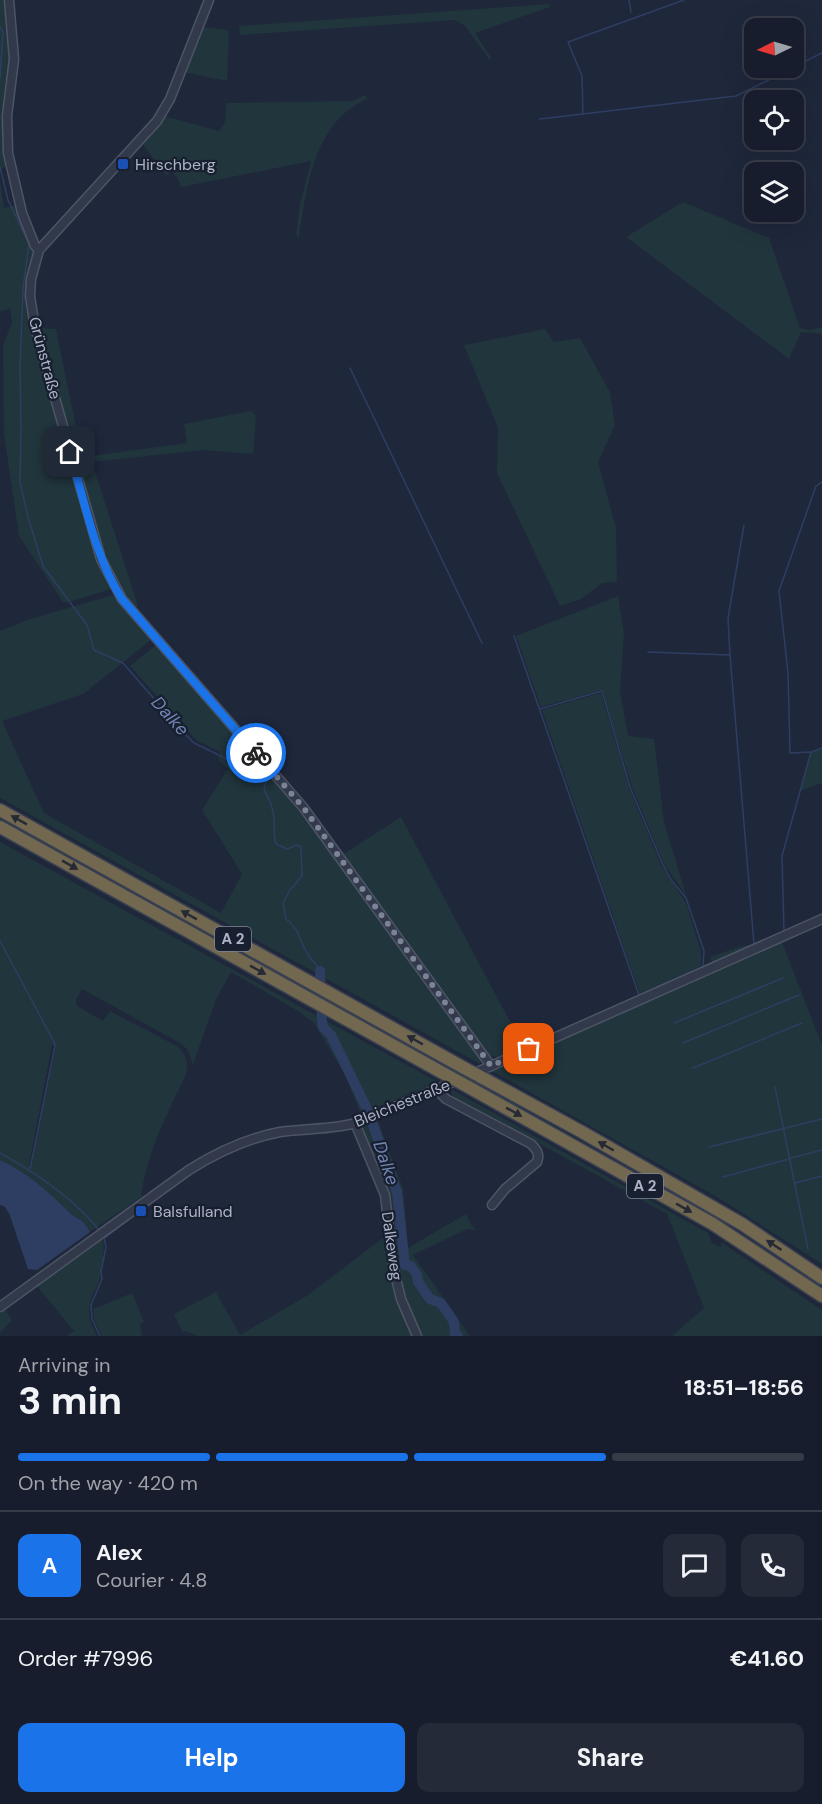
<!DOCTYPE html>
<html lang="en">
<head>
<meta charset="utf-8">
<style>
	body { margin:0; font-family:"DM Sans",sans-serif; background:#242a38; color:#f1f3f6; height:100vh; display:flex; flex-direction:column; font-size:22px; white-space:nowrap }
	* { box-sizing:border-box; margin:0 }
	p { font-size:20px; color:#9ea2a9 }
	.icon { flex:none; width:33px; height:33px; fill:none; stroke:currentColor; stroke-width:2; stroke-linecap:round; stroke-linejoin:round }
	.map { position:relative; height:1336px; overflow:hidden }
	.panel { display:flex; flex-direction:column; background:#171d2c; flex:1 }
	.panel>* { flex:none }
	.needle { width:39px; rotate:265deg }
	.tools { position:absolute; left:744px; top:18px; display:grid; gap:12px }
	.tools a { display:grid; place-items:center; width:60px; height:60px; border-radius:12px; background:#171d2c; box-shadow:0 6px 24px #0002,0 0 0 2px #363b48; font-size:30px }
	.pin { position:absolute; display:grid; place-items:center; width:51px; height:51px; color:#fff; margin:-26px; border-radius:12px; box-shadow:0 3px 9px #0006 }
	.courier { position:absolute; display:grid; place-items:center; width:60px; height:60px; margin:-30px; border:4px solid #1a73e8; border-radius:50%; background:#fff; color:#222; box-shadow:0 2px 8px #0007 }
	.overview em { font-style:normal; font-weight:700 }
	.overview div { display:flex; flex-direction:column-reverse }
	.overview { display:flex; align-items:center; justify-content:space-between; height:102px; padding:0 18px }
	h1 { font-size:39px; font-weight:700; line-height:45px }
	.bar { display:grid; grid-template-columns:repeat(4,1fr); gap:9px 6px; align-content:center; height:72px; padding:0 18px }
	.bar i { height:8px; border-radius:4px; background:#363b48 }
	.bar .on { background:#1a73e8 }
	.bar p { grid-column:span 4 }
	.line { display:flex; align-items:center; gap:15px; padding:0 18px; border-top:2px solid #363b48 }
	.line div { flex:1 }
	.round { display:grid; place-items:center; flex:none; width:63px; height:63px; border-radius:12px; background:#242a38 }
	.button { display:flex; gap:12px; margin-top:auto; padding:12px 18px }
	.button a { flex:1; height:69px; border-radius:12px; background:#1a73e8; color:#fff; font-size:24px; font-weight:700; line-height:69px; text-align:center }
	.button a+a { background:#242a38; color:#f1f3f6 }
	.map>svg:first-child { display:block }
	.green { fill:#21353c; fill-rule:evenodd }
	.water { fill:#2e3e62 }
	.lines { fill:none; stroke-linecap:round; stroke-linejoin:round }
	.stream { stroke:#2e3e62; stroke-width:1.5 }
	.river { stroke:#2e3e62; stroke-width:10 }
	.minor-casing { stroke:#4d5465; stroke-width:11 }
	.highway-casing { stroke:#3a4152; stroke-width:15 }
	.minor { stroke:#32394b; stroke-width:8 }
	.highway { stroke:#72684f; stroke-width:12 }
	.highway-bridge-casing { stroke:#3a4152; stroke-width:15; stroke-linecap:butt }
	.highway-bridge { stroke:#72684f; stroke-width:12 }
	.oneway { fill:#262a34 }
	.done { stroke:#7b8396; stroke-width:6; stroke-dasharray:0 10.8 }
	.route { stroke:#1a73e8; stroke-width:8 }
	.transit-dot { fill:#1a4fb4; stroke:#181f2f; stroke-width:2 }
	.labels { text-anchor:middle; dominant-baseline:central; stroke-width:4.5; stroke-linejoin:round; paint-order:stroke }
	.shield { fill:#181f2f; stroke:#808799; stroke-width:1.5 }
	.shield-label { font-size:15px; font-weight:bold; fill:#adb4c7 }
	.poi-label { font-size:16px; fill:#adb4c7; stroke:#181f2f; text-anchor:start }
	.street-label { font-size:16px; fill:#adb4c7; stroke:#181f2f }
	.water-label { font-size:18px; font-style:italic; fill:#7286b3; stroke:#181f2f }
</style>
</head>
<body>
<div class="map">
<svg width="822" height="1336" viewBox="0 0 822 1336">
	<rect width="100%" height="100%" fill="#1f273b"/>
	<g class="green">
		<path d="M0 0H6L11 44 8 165 0 170Z"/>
		<path d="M549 4 550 7 475 33 492 59H489L465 26 455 20 240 35 239 26Z"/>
		<path d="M202 27 229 30 227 81 183 72Z"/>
		<path d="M365 95 367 99C314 122 307 186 299 237L296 235 300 204 311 161 181 187 178 179 172 171 166 175 143 145 164 116 219 131 225 122 226 103 353 101Z"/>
		<path d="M0 182 4 208 17 205 35 253 28 297 97 560 111 589 69 602H63L19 536 4 434 3 346 12 322 10 308 0 312Z"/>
		<path d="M683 202 769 238 800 328 810 330 822 327V335L818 333 801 332 789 359 626 237Z"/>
		<path d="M38 328 56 329 82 457 187 443 184 424 251 411 256 416 253 454 204 450 92 462 138 606 133 609 125 599 104 558Z"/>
		<path d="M545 329 554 342 580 338 610 392 615 425 598 462 616 528 617 582 602 583 581 599 560 606 497 473 498 428 464 345Z"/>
		<path d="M113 595 151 640 83 694 2 721 44 813 221 913 242 874 202 810 228 769 218 759 220 752 196 740 130 666 156 645 300 809 433 993 481 1055 480 1064 0 798V631L27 620Z"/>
		<path d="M618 596 624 634 620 692 628 736 654 739 664 822 686 895 664 864 632 787 602 690 541 707 516 636Z"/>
		<path d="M601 693 629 788 661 865 686 903 701 951V966L640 994 542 710Z"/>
		<path d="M822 749V783L800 791 811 753Z"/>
		<path d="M401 817 523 1046 498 1058 487 1054 342 855Z"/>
		<path d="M0 842 438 1082 361 1114 345 1075 314 1023 298 1011 231 972 216 999 193 1065 188 1050 180 1043 82 989 76 1000 77 1006 103 1021 110 1011 179 1047C187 1056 188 1063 186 1074 167 1115 147 1151 141 1197L90 1232C83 1218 79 1221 70 1213 49 1192 27 1172 0 1160ZM52 1045 56 1046 31 1166 29 1165Z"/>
		<path d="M782 942 822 1045V1264L717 1197 490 1070Z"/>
		<path d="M754 944 712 963 710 957 742 946Z"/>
		<path d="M451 1089 708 1233 712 1243 721 1247V1242L822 1310V1336H672L704 1308 667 1214 542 1145 453 1099Z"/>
		<path d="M378 1121 403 1189 408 1248 466 1214 472 1226 477 1230 467 1229 413 1255 470 1336H420L403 1298 397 1274 394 1239 362 1131 364 1125Z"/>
		<path d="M387 1235 392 1282 397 1300 413 1336H199L185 1331 183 1333 174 1314 216 1292 240 1335 308 1295Z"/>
		<path d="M103 1239C105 1247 102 1274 99 1282 96 1289 91 1296 90 1304 87 1315 92 1327 97 1336H67L74 1331 37 1286Z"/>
		<path d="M132 1293 144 1322 140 1324 142 1336H102L94 1319 93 1309Z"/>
		<path d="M5 1309 12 1320 0 1333V1313Z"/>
	</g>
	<path class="water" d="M0 1160C27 1172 49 1192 70 1213 79 1221 83 1218 90 1232L37 1270 28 1269 9 1213 4 1206 0 1205Z"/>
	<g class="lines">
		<g class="stream">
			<path d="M629 0 631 12"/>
			<path d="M0 27 3 32 0 78"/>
			<path d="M794 67 822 53"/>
			<path d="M175 75 181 59"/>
			<path d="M583 113 582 76 568 42 684 0"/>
			<path d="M540 119 736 96 793 68"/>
			<path d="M0 167 8 200 29 244 23 288 20 366 21 426 20 482 28 517 43 566 87 625 94 650 123 663 183 732 194 743 227 759 238 758 250 768 252 774 266 781 264 790C269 798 273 809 274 818 275 827 273 835 276 844L287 849 297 845 301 847 302 876 290 890 283 903 286 919C301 930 299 942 309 956 313 962 317 964 320 971"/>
			<path d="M350 368 482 643"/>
			<path d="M514 636 639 995"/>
			<path d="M648 652 730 655 728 618 744 525"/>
			<path d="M730 655 754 944"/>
			<path d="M540 709 602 691 630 787 663 865 672 881 686 898 704 951 703 966"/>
			<path d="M812 752 822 748"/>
			<path d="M0 941 54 1042 55 1046 30 1169"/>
			<path d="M657 987 784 931 782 856 811 752 790 753 788 673 779 591 816 486 822 482"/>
			<path d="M674 1023 783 978"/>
			<path d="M683 1043 799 995"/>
			<path d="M693 1068 802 1023"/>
			<path d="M775 1087 808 1249"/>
			<path d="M302 1126 311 1125"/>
			<path d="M709 1147 822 1119"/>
			<path d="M0 1153C36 1173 73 1198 99 1230"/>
			<path d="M791 1158 822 1150"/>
			<path d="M723 1177 789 1159"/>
			<path d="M795 1183 822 1176"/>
			<path d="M149 1193 187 1166 225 1146"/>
			<path d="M99 1229 139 1200"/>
			<path d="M106 1237 136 1214"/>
			<path d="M100 1336 92 1319 91 1305 102 1279 101 1272 106 1247 104 1237"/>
		</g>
		<path class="river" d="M320 971 322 1021 323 1027 331 1035 368 1111 397 1192 405 1265 411 1266 417 1275 418 1282 430 1299 441 1303 454 1322 455 1334 458 1336"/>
		<g class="minor-casing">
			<g id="minor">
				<path d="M9 0 14 59 7 116 8 153 22 213 35 246 39 250"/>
				<path d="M209 0 170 99 157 121 39 250 31 279 30 296 35 328 101 559 122 599 303 807 491 1066"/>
				<path d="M438 1088 441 1094 446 1099 531 1144C537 1150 540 1154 537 1162L505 1189 492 1205"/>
				<path d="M355 1123 385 1195 394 1270 401 1299 417 1336"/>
				<path d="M0 1307 189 1170C216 1153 248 1138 280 1132 306 1128 334 1130 359 1122L491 1066 822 919"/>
			</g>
		</g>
		<g class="highway-casing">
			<g id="highway">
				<path d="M0 810 466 1069"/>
				<path d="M0 827 450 1077"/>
				<path d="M481 1077 582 1132 742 1224 822 1278"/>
				<path d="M463 1084 713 1224 822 1296"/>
			</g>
		</g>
		<use href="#minor" class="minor"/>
		<use href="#highway" class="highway"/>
		<g class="highway-bridge-casing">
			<g id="highway-bridge">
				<path d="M466 1069 481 1077"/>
				<path d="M450 1077 463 1084"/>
			</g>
		</g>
		<use href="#highway-bridge" class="highway-bridge"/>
	</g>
	<defs><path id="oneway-solid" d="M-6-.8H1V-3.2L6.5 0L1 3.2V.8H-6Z" transform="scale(1.5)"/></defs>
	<g class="oneway">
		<use href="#oneway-solid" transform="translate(19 820) rotate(-151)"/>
		<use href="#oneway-solid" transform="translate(70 865) rotate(29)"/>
		<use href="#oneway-solid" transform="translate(189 915) rotate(-151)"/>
		<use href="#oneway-solid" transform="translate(258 970) rotate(29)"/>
		<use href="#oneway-solid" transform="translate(415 1040) rotate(-151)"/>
		<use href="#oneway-solid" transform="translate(514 1112) rotate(29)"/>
		<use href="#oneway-solid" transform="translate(606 1146) rotate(-150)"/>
		<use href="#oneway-solid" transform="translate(684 1208) rotate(29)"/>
		<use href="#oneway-solid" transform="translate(774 1245) rotate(-147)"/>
	</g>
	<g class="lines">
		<path class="done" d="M256 753 303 807 491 1066 529 1049"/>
		<path class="route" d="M70 452C85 502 94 555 122 599L256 753"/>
	</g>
	<g class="transit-dot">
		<rect x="117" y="158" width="12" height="12" rx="3"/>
		<rect x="135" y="1205" width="12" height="12" rx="3"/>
	</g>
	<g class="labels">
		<g class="shield">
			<rect x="215" y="927" width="36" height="24" rx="4.5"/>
			<rect x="627" y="1174" width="36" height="24" rx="4.5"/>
		</g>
		<g class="shield-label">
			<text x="233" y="939">A 2</text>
			<text x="645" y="1186">A 2</text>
		</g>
		<g class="poi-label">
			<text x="135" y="164">Hirschberg</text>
			<text x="153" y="1211">Balsfulland</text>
		</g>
		<g class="street-label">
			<text transform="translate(45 358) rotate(75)">Grünstraße</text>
			<text transform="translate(402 1103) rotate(-22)">Bleichestraße</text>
			<text transform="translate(392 1246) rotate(82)">Dalkeweg</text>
		</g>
		<g class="water-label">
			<text transform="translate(170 716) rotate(48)">Dalke</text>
			<text transform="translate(386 1163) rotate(71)">Dalke</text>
		</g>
	</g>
</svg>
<div class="tools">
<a><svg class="needle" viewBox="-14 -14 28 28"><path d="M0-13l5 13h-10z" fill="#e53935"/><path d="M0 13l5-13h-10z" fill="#9ea2a9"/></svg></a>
<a><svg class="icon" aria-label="locate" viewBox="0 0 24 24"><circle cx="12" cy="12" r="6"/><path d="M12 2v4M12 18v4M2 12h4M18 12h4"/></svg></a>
<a><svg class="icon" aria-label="layers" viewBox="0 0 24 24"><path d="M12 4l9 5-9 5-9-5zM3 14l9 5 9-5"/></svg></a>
</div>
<div class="pin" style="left:529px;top:1049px;background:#ea580c"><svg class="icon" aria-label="bag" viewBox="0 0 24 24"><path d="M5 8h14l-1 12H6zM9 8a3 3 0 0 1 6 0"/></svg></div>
<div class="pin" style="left:70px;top:452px;background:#1f2937"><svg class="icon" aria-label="home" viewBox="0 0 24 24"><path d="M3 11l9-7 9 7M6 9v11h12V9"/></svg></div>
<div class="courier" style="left:256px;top:753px"><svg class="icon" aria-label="bike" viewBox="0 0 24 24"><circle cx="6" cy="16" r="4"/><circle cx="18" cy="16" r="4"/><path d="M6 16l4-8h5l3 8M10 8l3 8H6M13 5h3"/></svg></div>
</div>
<section class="panel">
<div class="overview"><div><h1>3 min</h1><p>Arriving in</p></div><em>18:51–18:56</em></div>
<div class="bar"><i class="on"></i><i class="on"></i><i class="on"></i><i></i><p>On the way · 420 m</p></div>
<div class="line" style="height:108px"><b class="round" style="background:#1a73e8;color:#fff">A</b><div><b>Alex</b><p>Courier · 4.8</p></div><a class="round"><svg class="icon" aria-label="chat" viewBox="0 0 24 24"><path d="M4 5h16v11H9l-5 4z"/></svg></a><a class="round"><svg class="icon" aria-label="phone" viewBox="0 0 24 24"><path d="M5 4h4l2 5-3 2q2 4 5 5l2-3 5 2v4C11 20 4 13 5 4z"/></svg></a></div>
<div class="line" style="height:78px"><div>Order #7996</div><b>€41.60</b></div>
<div class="button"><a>Help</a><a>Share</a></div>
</section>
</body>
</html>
